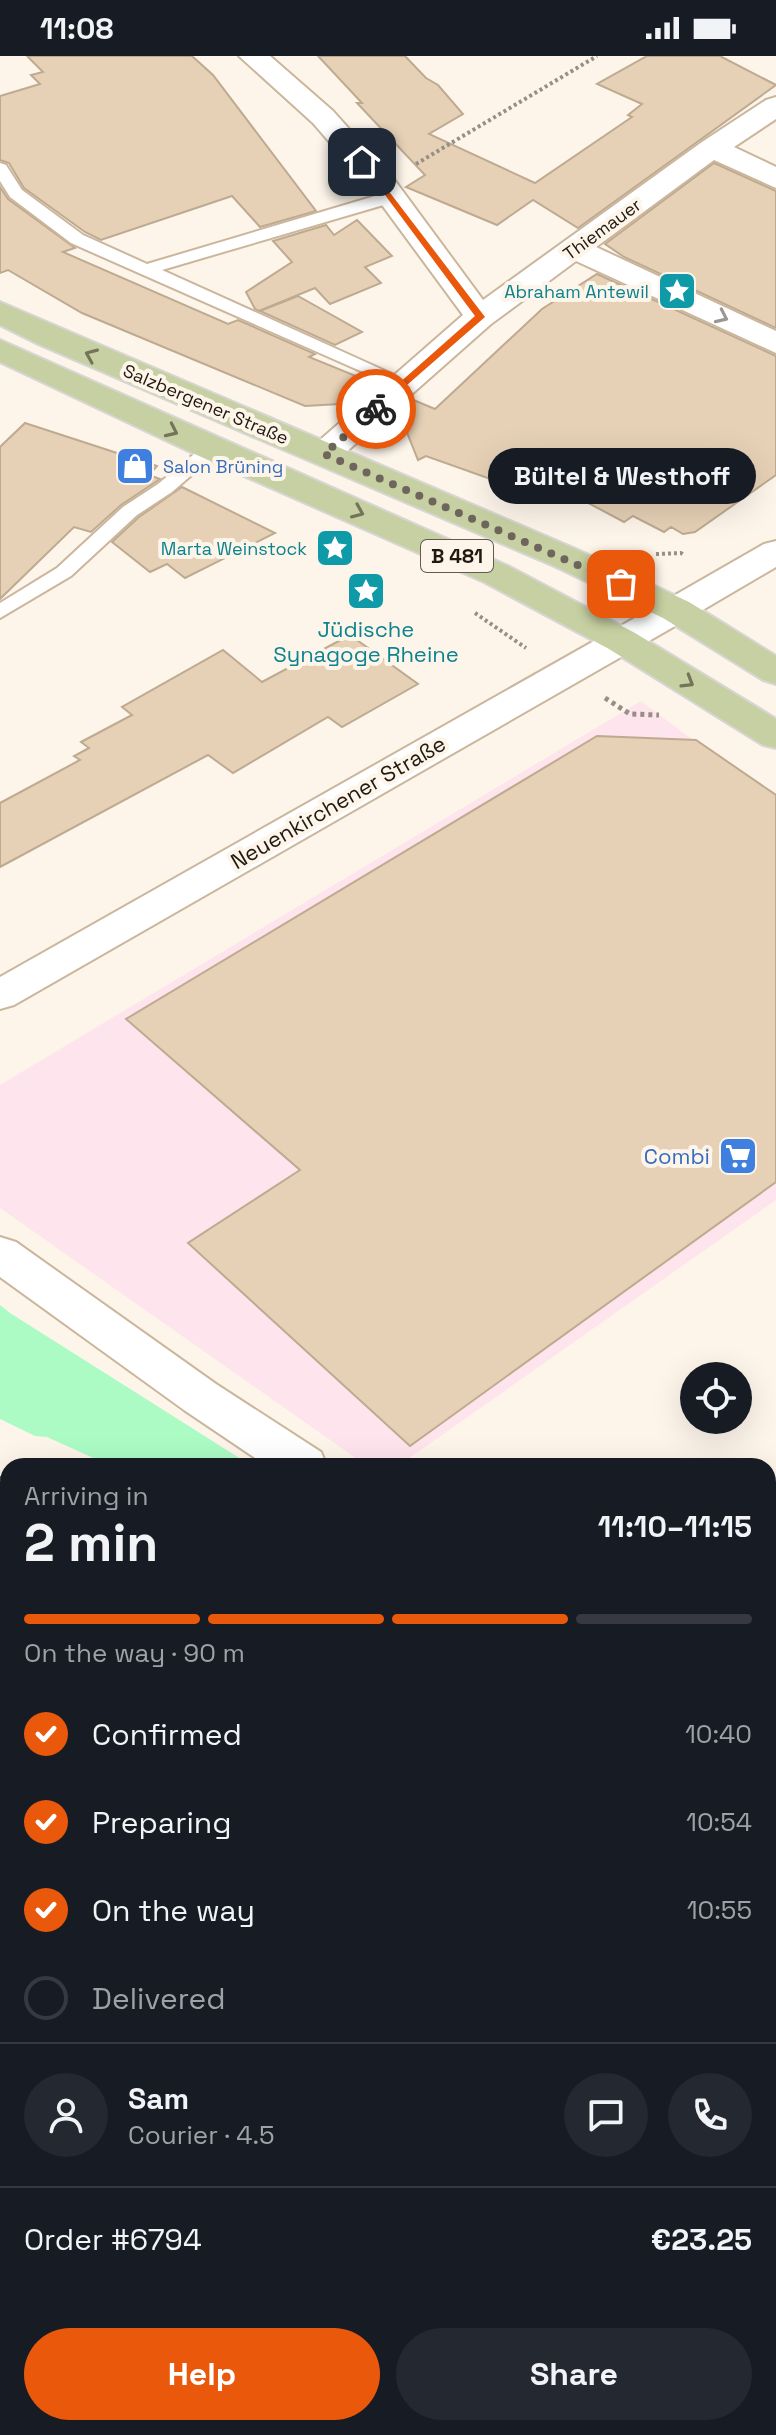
<!DOCTYPE html>
<html lang="en">
<head>
<meta charset="utf-8">
<style>
	body { margin:0; font-family:"Space Grotesk",sans-serif; background:#242831; color:#f1f3f6; height:100vh; display:flex; flex-direction:column; font-size:30px; white-space:nowrap }
	* { box-sizing:border-box; margin:0 }
	p { font-size:26px; color:#9ea1a6 }
	.icon { flex:none; width:44px; height:44px; fill:none; stroke:currentColor; stroke-width:2; stroke-linecap:round; stroke-linejoin:round }
	.map { position:relative; flex:1; overflow:hidden }
	.drawer { position:absolute; left:0px; top:1402px; width:776px; height:978px; display:flex; flex-direction:column; background:#171b24; border-radius:24px 24px 0 0; box-shadow:0 8px 32px #0002 }
	.drawer>* { flex:none }
	.fabs { position:absolute; left:680px; top:1306px; display:grid; gap:16px }
	.fabs a { display:grid; place-items:center; width:72px; height:72px; border-radius:50%; background:#171b24; box-shadow:0 8px 32px #0002; font-size:40px }
	.pin { position:absolute; display:grid; place-items:center; width:68px; height:68px; color:#fff; margin:-34px; border-radius:16px; box-shadow:0 4px 12px #0006 }
	.courier { position:absolute; display:grid; place-items:center; width:80px; height:80px; margin:-40px; border:6px solid #ea580c; border-radius:50%; background:#fff; color:#222; box-shadow:0 2px 10px #0007 }
	.bubble { position:absolute; height:56px; border-radius:28px; background:#171b24; box-shadow:0 8px 32px #0002; font-size:26px; font-weight:700; line-height:56px; text-align:center }
	.summary em { font-style:normal; font-weight:700 }
	.summary div { display:flex; flex-direction:column-reverse }
	.summary { display:flex; align-items:center; justify-content:space-between; height:136px; padding:0 24px }
	h1 { font-size:52px; font-weight:700; line-height:60px }
	.bar { display:grid; grid-template-columns:repeat(4,1fr); gap:12px 8px; align-content:center; height:96px; padding:0 24px }
	.bar i { height:10px; border-radius:6px; background:#363941 }
	.bar .current { background:#ea580c }
	.bar p { grid-column:span 4 }
	.line { display:flex; align-items:center; gap:20px; padding:0 24px; border-top:2px solid #363941 }
	.line div { flex:1 }
	.round { display:grid; place-items:center; flex:none; width:84px; height:84px; border-radius:42px; background:#242831 }
	ol { padding:0 24px; list-style:none }
	li { display:flex; align-items:center; gap:24px; height:88px }
	li p { margin-inline-start:auto }
	li .icon { padding:8px; border-radius:50%; background:#ea580c; color:#fff; stroke-width:4 }
	li:last-child { color:#9ea1a6 }
	li i { width:44px; height:44px; border:4px solid #363941; border-radius:50% }
	.cta { display:flex; gap:16px; margin-top:auto; padding:16px 24px }
	.cta a { flex:1; height:92px; border-radius:48px; background:#ea580c; color:#fff; font-size:32px; font-weight:700; line-height:92px; text-align:center }
	.cta a+a { background:#242831; color:#f1f3f6 }
	.status { display:flex; justify-content:space-between; align-items:center; height:56px; padding:0 40px; background:#171b24; direction:ltr }
	.status svg { height:22px; fill:currentColor }
	.map>svg:first-child { display:block }
	.commercial { fill:#fee4ec }
	.built { fill:#fcecd8 }
	.green { fill:#acfbc4 }
	.building { fill:#e6d1b6; stroke:#beaa90; stroke-width:2 }
	.lines { fill:none; stroke-linecap:round; stroke-linejoin:round }
	.service-casing { stroke:#cbb69c; stroke-width:4 }
	.minor-casing { stroke:#cbb69c; stroke-width:4 }
	.tertiary-casing { stroke:#cbb69c; stroke-width:4 }
	.primary-casing { stroke:#d7d6d4; stroke-width:4 }
	.path-far2 { stroke:#978f85; stroke-width:4; stroke-dasharray:3 3; stroke-linecap:butt }
	.path-far1 { stroke:#978f85; stroke-width:5; stroke-dasharray:4 4; stroke-linecap:butt }
	.path { stroke:#978f85; stroke-width:6; stroke-dasharray:5 5; stroke-linecap:butt }
	.service { fill:#fff; fill-rule:evenodd }
	.minor { fill:#fff; fill-rule:evenodd }
	.tertiary { fill:#fff; fill-rule:evenodd }
	.primary { fill:#c7d0a2; fill-rule:evenodd }
	.rail-casing { stroke:#71695f; stroke-width:10 }
	.rail { stroke:#fdf5ea; stroke-width:7; stroke-dasharray:22; stroke-linecap:butt }
	.oneway { stroke:#9b9893 }
	.oneway2 { stroke:#747458 }
	.route { fill:#ea580c }
	.done { stroke:#6e665c; stroke-width:8; stroke-dasharray:0 14.4 }
	.labels { text-anchor:middle; dominant-baseline:central; stroke-width:8; stroke-linejoin:round; paint-order:stroke }
	.far-street-label { font-size:18px; fill:#21190f; stroke:#fdf5ea }
	.far-culture-label { font-size:18px; fill:#0d838f; stroke:#fdf5ea; text-anchor:end }
	.far-shop-label { font-size:18px; fill:#366cbe; stroke:#fdf5ea; text-anchor:start }
	.shield { fill:#fdf5ea; stroke:#635b51; stroke-width:2 }
	.shield-label { font-size:20px; font-weight:bold; fill:#21190f }
	.culture-label { font-size:22px; fill:#0d838f; stroke:#fdf5ea }
	.street-label { font-size:22px; fill:#21190f; stroke:#fdf5ea }
	.shop-label { font-size:22px; fill:#366cbe; stroke:#fdf5ea; text-anchor:end }
</style>
</head>
<body>
<div class="status"><b>11:08</b><svg viewBox="0 0 49 12"><path d="M0 12V9h3v3zM5 12V6h3v6zM10 12V3h3v9zM15 12V0h3v12zM26 1h20v11H26zM47 4h2v5h-2z"/></svg></div>
<div class="map">
<svg width="776" height="2379" viewBox="0 0 776 2379">
	<rect width="100%" height="100%" fill="#fdf5ea"/>
	<path class="commercial" d="M641 645 776 746V1144L398 1410H367L0 1152V1029Z"/>
	<path class="built" d="M0 2152 8 2160V2372H140L138 2379H0Z"/>
	<g class="green">
		<path d="M0 1249 10 1257 252 1410H111L47 1381 35 1380 0 1363Z"/>
		<path d="M0 1493 8 1497V1567L0 1564Z"/>
	</g>
	<g class="building">
		<path d="M27 0H192L213 19 316 155 260 171 232 140 101 184 85 176 24 132 9 107 0 104V40L40 28 31 19 43 16Z"/>
		<path d="M318 0H405L426 22 438 29 463 58 429 78 535 127 632 61 628 59 642 48 597 28 647 0H720L776 29 578 172 533 144 497 169 406 131 425 119 357 47H362Z"/>
		<path d="M714 107 776 135V272L624 201 605 188Z"/>
		<path d="M0 131 8 143 75 192 63 196 228 268 238 264 315 298 309 301 378 329 357 347 305 350 82 257 8 214 0 217Z"/>
		<path d="M357 164 392 200 365 211 381 227 330 248 315 232 259 255 255 253 246 236 292 206 273 185 326 169 334 179Z"/>
		<path d="M597 218 776 300V419L695 476 683 478 671 471 664 476 633 460 624 466 528 415 513 431 426 400 418 404 398 354 411 343 435 353 542 253Z"/>
		<path d="M298 240 362 276 335 289 260 255Z"/>
		<path d="M25 367 157 410 149 419 160 423 121 449 91 476 74 471 0 543V391Z"/>
		<path d="M182 431 275 477 185 522 167 508 150 516 112 486 139 461Z"/>
		<path d="M350 579 418 628 342 671 328 661 233 717 208 699 0 811V747L80 704 74 700 89 692 81 686 132 659 122 651 223 594 262 626Z"/>
		<path d="M597 680 696 684 776 739V1126L410 1390 188 1187 300 1114 126 963Z"/>
	</g>
	<g class="lines">
		<g class="service-casing">
			<g id="service">
				<path d="M0 107 6 109 22 134 83 179 147 208 385 137H397L399 141 397 145 162 214 414 328 405 333 399 332 71 187 10 141 0 125Z"/>
				<path d="M211 387 220 393 217 397 172 436 137 459 71 520 0 562V547L57 512 123 451 158 428 205 389Z"/>
			</g>
		</g>
		<g class="minor-casing">
			<g id="minor">
				<path d="M239 0H270L333 55 393 122 483 244 702 86 766 44 776 41V63L734 91 776 111V132L714 104 596 191 776 275V297L576 205 491 268 336 405 324 408 312 405 307 398 312 391 463 259 371 134 313 67Z"/>
				<path d="M776 485V511L689 562 676 565 663 562 658 554 663 546 764 488Z"/>
				<path d="M0 1181 16 1186 216 1328 321 1396 327 1410H267L184 1354 0 1221Z"/>
				<path d="M0 1579 8 1582V1624L0 1621Z"/>
				<path d="M768 1628 776 1630V1674L768 1672Z"/>
				<path d="M768 1978 776 1981V2036L768 2033Z"/>
				<path d="M126 2372H186L184 2379H124Z"/>
			</g>
		</g>
		<g class="tertiary-casing">
			<path id="tertiary" d="M676 543 689 546 694 554 689 562 14 949 0 953V921L663 546Z"/>
		</g>
		<g class="primary-casing">
			<g id="primary">
				<path d="M0 246 578 494 689 546 776 600V628L763 624 663 562 554 510 38 288 0 269Z"/>
				<path d="M0 284 508 510 635 577 776 663V692L763 689 609 593 484 526 199 400 0 306Z"/>
			</g>
		</g>
		<g class="path-far2">
			<path d="M416 108 597 0"/>
			<path d="M656 498 681 497 685 500"/>
			<path d="M475 557 526 592"/>
		</g>
		<path class="path-far1" d="M605 642 630 658 659 659"/>
		<path class="path" d="M768 1705 776 1711"/>
		<use href="#service" class="service"/>
		<use href="#minor" class="minor"/>
		<use href="#tertiary" class="tertiary"/>
		<use href="#primary" class="primary"/>
		<g class="rail-casing">
			<g id="rail">
				<path d="M0 1425 8 1429"/>
				<path d="M0 1470 8 1474"/>
				<path d="M768 1839 776 1843"/>
				<path d="M768 1912 776 1917"/>
			</g>
		</g>
		<use href="#rail" class="rail"/>
	</g>
	<defs><path id="oneway-chevron" d="M-2-3.5L2.5 0L-2 3.5" fill="none" stroke-width="1.6" stroke-linecap="round" stroke-linejoin="round" transform="scale(2)"/></defs>
	<use class="oneway" href="#oneway-chevron" transform="translate(722 261) rotate(25)"/>
	<g class="oneway2">
		<use href="#oneway-chevron" transform="translate(91 299) rotate(-157)"/>
		<use href="#oneway-chevron" transform="translate(172 375) rotate(25)"/>
		<use href="#oneway-chevron" transform="translate(358 456) rotate(23)"/>
		<use href="#oneway-chevron" transform="translate(688 626) rotate(31)"/>
	</g>
	<path class="route" d="M359 104H365L485 261 376 356 372 351 475 260Z"/>
	<g class="lines">
		<path class="done" d="M376 353 324 398 621 528"/>
	</g>
	<defs>
		<g id="sight-square" transform="scale(2)"><rect x="-9" y="-9" width="18" height="18" rx="4" fill="#0f9aa8" stroke="#fdf5ea"/><path d="M0-6L1.8-2.2L6-1.7L2.9 1.2L3.7 5.4L0 3.3L-3.7 5.4L-2.9 1.2L-6-1.7L-1.8-2.2Z" fill="#fff"/></g>
		<g id="shop-square" transform="scale(2)"><rect x="-9" y="-9" width="18" height="18" rx="4" fill="#3f7fe0" stroke="#fdf5ea"/><path d="M-5-2.5h2.3a2.7 3.5 0 0 1 5.4 0H5L5.5 6h-11ZM-1.5-2.5h3a1.5 2.3 0 0 0-3 0Z" fill="#fff"/></g>
		<g id="supermarket-square" transform="scale(2)"><rect x="-9" y="-9" width="18" height="18" rx="4" fill="#3f7fe0" stroke="#fdf5ea"/><path d="M-6-5.5h2.5l.6 2H6L4.5 2H-2.5L-4.4-4H-6ZM-1.5 3.2a1.3 1.3 0 1 0 .1 0ZM3 3.2a1.3 1.3 0 1 0 .1 0Z" fill="#fff"/></g>
	</defs>
	<g fill-rule="evenodd">
		<use href="#sight-square" x="677" y="235"/>
		<use href="#shop-square" x="135" y="410"/>
		<use href="#sight-square" x="335" y="492"/>
		<use href="#sight-square" x="366" y="535"/>
		<use href="#supermarket-square" x="738" y="1100"/>
	</g>
	<g class="labels">
		<g class="far-street-label">
			<text transform="translate(602 173) rotate(-36)">Thiemauer</text>
			<text transform="translate(206 348) rotate(23)">Salzbergener Straße</text>
		</g>
		<g class="far-culture-label">
			<text x="649" y="235">Abraham Antewil</text>
			<text x="307" y="492">Marta Weinstock</text>
		</g>
		<g class="far-shop-label">
			<text x="163" y="410">Salon Brüning</text>
		</g>
		<rect class="shield" x="421" y="484" width="72" height="32" rx="6"/>
		<g class="shield-label">
			<text x="457" y="500">B 481</text>
		</g>
		<g class="culture-label">
			<text x="366" y="573">Jüdische<tspan x="366" dy="25">Synagoge Rheine</tspan></text>
		</g>
		<g class="street-label">
			<text transform="translate(338 746) rotate(-30)">Neuenkirchener Straße</text>
		</g>
		<g class="shop-label">
			<text x="710" y="1100">Combi</text>
		</g>
	</g>
</svg>
<div class="fabs">
<a><svg class="icon" aria-label="locate" viewBox="0 0 24 24"><circle cx="12" cy="12" r="6"/><path d="M12 2v4M12 18v4M2 12h4M18 12h4"/></svg></a>
</div>
<div class="pin" style="left:621px;top:528px;background:#ea580c"><svg class="icon" aria-label="bag" viewBox="0 0 24 24"><path d="M5 8h14l-1 12H6zM9 8a3 3 0 0 1 6 0"/></svg></div>
<div class="pin" style="left:362px;top:106px;background:#1f2937"><svg class="icon" aria-label="home" viewBox="0 0 24 24"><path d="M3 11l9-7 9 7M6 9v11h12V9"/></svg></div>
<div class="courier" style="left:376px;top:353px"><svg class="icon" aria-label="bike" viewBox="0 0 24 24"><circle cx="6" cy="16" r="4"/><circle cx="18" cy="16" r="4"/><path d="M6 16l4-8h5l3 8M10 8l3 8H6M13 5h3"/></svg></div>
<div class="bubble" style="left:488px;top:392px;width:268px">Bültel &amp; Westhoff</div>
<section class="drawer">
<div class="summary"><div><h1>2 min</h1><p>Arriving in</p></div><em>11:10–11:15</em></div>
<div class="bar"><i class="current"></i><i class="current"></i><i class="current"></i><i></i><p>On the way · 90 m</p></div>
<ol>
<li><svg class="icon" aria-label="check" viewBox="0 0 24 24"><path d="M5 12l5 5 9-10"/></svg>Confirmed<p>10:40</p></li>
<li><svg class="icon" aria-label="check" viewBox="0 0 24 24"><path d="M5 12l5 5 9-10"/></svg>Preparing<p>10:54</p></li>
<li><svg class="icon" aria-label="check" viewBox="0 0 24 24"><path d="M5 12l5 5 9-10"/></svg>On the way<p>10:55</p></li>
<li><i></i>Delivered</li>
</ol>
<div class="line" style="height:144px"><a class="round"><svg class="icon" aria-label="person" viewBox="0 0 24 24"><circle cx="12" cy="8" r="4"/><path d="M4 21q1-7 8-7t8 7"/></svg></a><div><b>Sam</b><p>Courier · 4.5</p></div><a class="round"><svg class="icon" aria-label="chat" viewBox="0 0 24 24"><path d="M4 5h16v11H9l-5 4z"/></svg></a><a class="round"><svg class="icon" aria-label="phone" viewBox="0 0 24 24"><path d="M5 4h4l2 5-3 2q2 4 5 5l2-3 5 2v4C11 20 4 13 5 4z"/></svg></a></div>
<div class="line" style="height:104px"><div>Order #6794</div><b>€23.25</b></div>
<div class="cta"><a>Help</a><a>Share</a></div>
</section>
</div>
</body>
</html>
